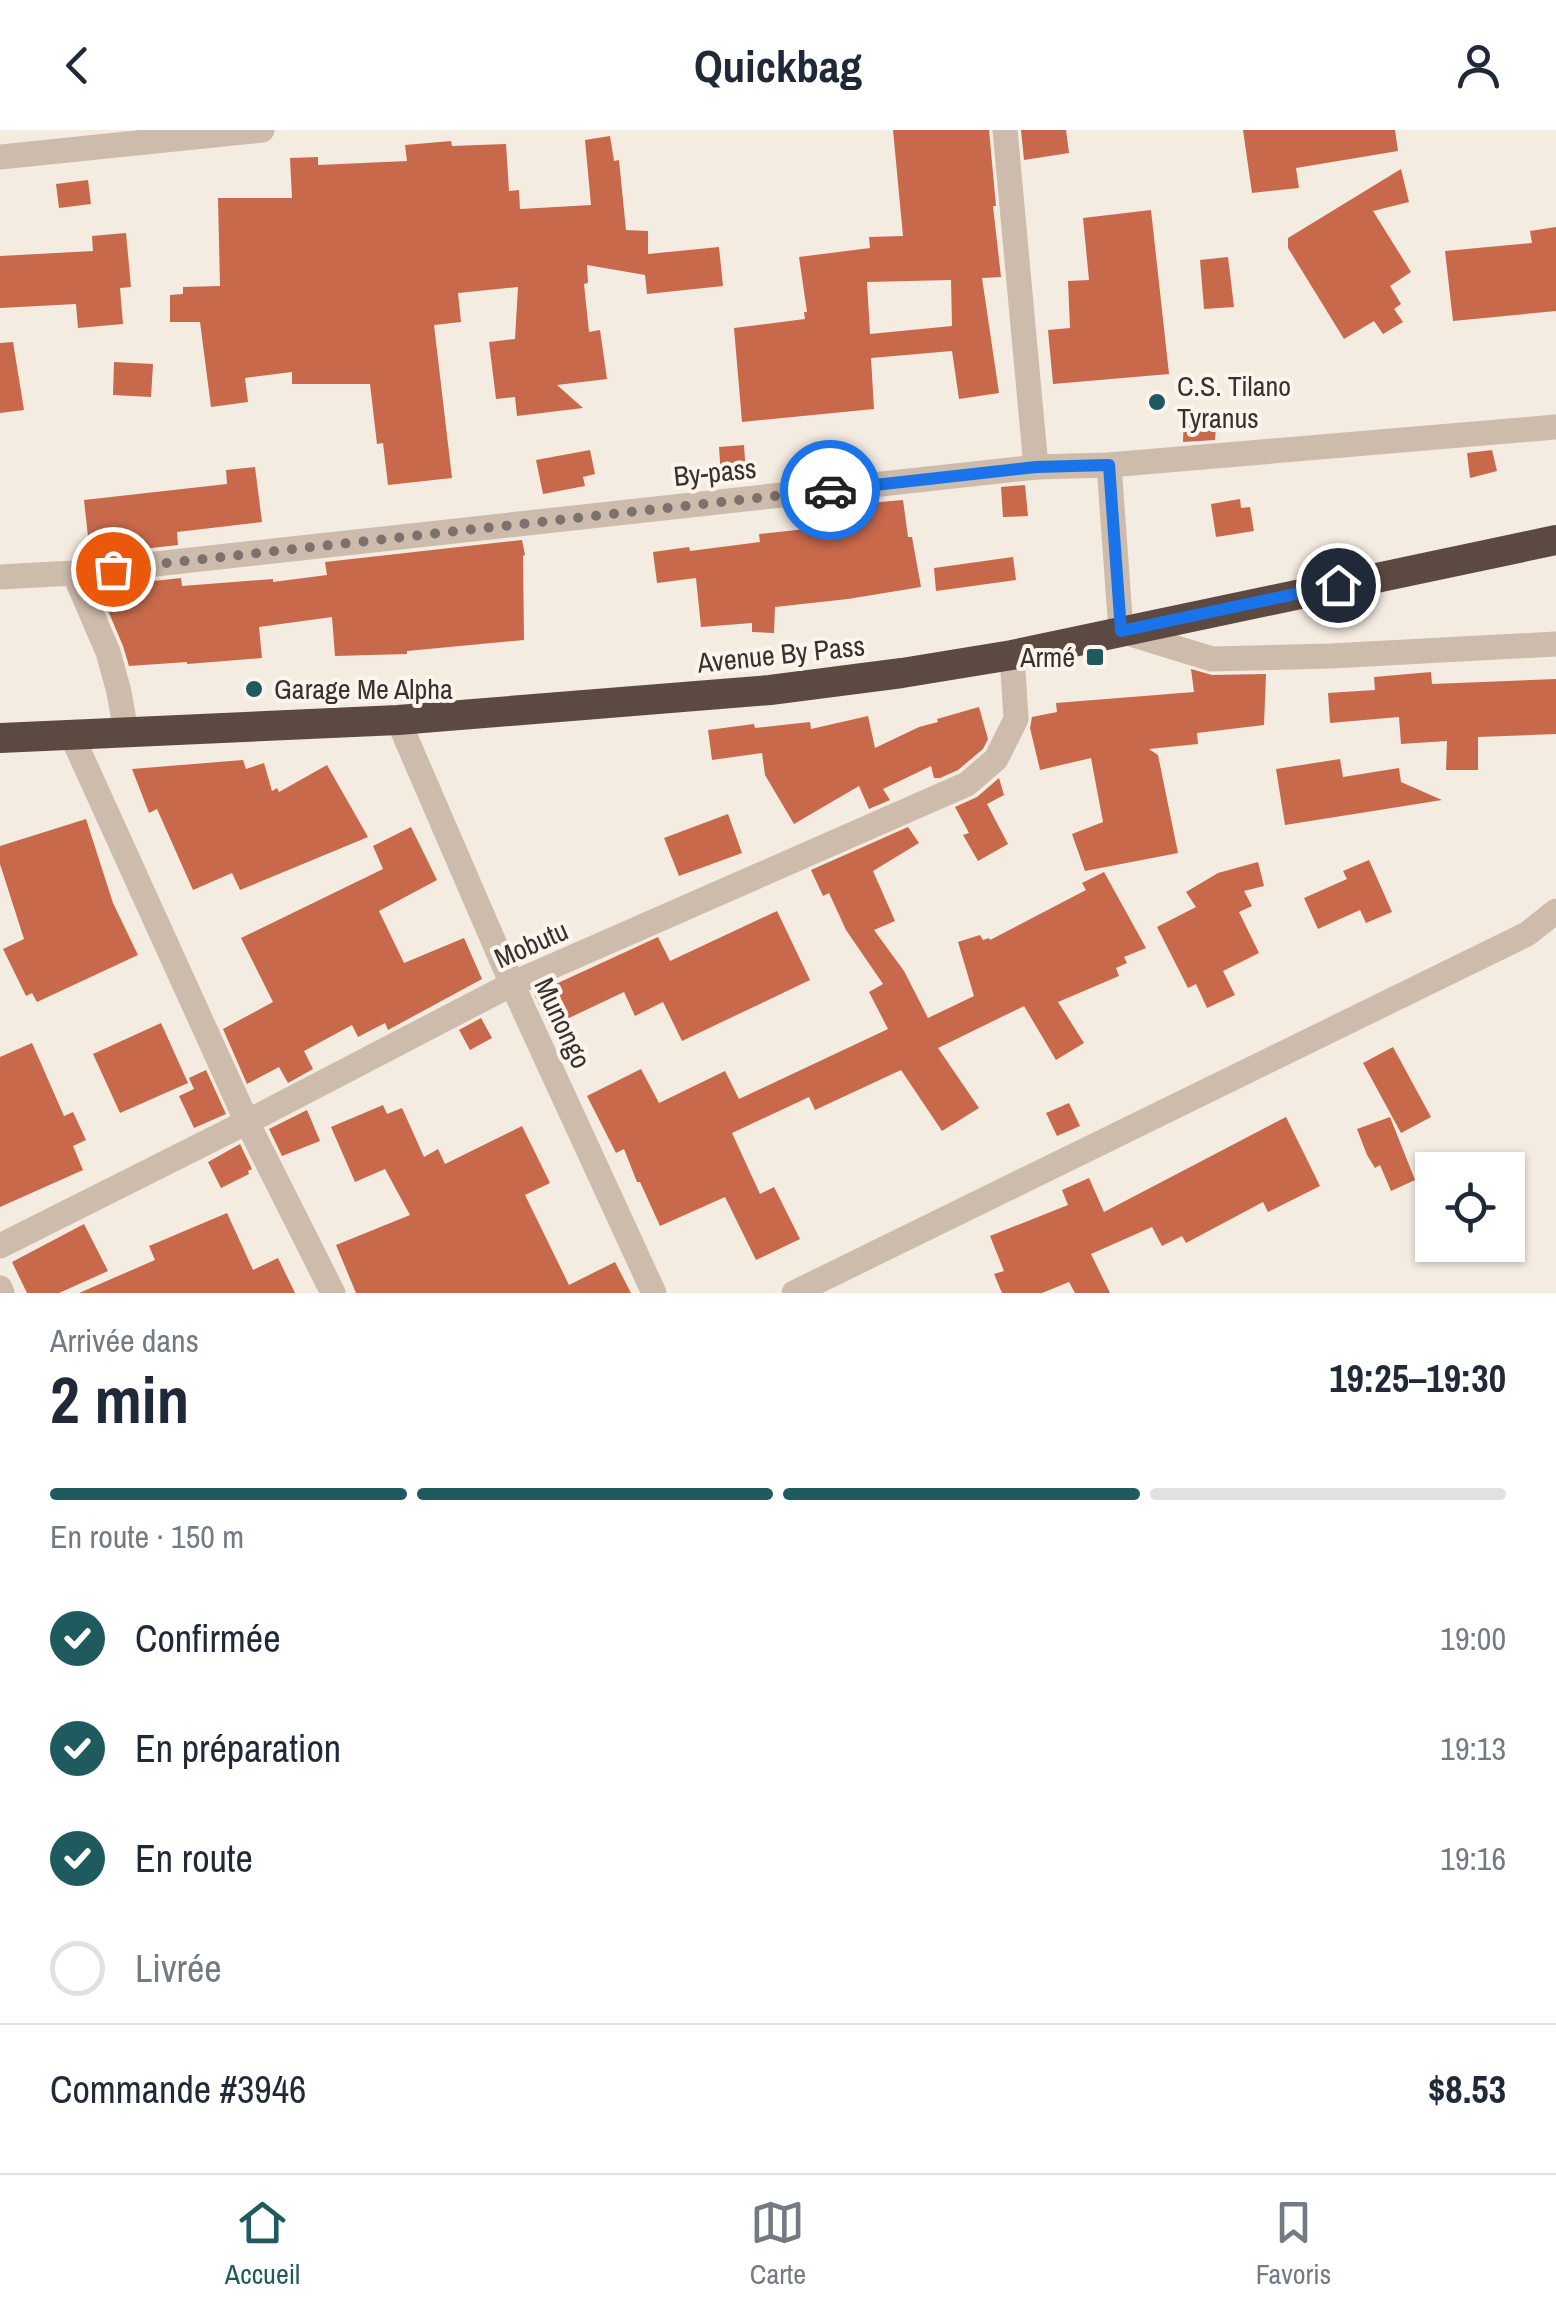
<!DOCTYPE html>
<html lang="fr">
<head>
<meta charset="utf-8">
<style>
	body { margin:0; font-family:"Archivo Narrow",sans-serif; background:#f2f2f3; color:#1f2937; height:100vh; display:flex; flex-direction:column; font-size:38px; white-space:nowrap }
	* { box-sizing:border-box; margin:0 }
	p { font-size:32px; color:#747a83 }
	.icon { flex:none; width:55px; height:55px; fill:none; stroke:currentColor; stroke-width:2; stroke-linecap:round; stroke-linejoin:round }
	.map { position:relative; height:1163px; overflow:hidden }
	.panel { display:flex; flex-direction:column; background:#fff; flex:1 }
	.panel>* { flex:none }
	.tools { position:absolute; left:1415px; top:1022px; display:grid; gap:20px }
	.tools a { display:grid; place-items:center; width:110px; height:110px; border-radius:0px; background:#fff; box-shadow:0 2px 8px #0004; font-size:50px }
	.pin { position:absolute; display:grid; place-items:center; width:85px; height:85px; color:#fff; margin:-42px; border:5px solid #fff; border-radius:50%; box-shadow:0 2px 10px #0007 }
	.courier { position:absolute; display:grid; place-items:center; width:100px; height:100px; margin:-50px; border:8px solid #1a73e8; border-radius:50%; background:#fff; color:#222; box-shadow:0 2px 12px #0007 }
	.overview em { font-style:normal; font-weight:700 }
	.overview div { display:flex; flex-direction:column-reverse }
	.overview { display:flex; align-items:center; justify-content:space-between; height:170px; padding:0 50px }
	h1 { font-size:65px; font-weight:700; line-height:75px }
	.bar { display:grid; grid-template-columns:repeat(4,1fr); gap:15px 10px; align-content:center; height:120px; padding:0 50px }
	.bar i { height:12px; border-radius:8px; background:#e0e1e3 }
	.bar .selected { background:#1f5a5e }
	.bar p { grid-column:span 4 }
	.line { display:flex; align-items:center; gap:25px; padding:0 50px; border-top:2px solid #e0e1e3 }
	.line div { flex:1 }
	ol { padding:0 50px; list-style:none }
	li { display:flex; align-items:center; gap:30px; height:110px }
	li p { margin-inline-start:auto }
	li .icon { padding:10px; border-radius:50%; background:#1f5a5e; color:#fff; stroke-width:4 }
	li:last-child { color:#747a83 }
	li i { width:55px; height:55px; border:5px solid #e0e1e3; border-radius:50% }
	header { display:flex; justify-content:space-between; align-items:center; height:130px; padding:0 50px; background:#fff; font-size:45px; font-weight:700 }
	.tab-bar { display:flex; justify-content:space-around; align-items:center; height:140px; border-top:2px solid #e0e1e3; background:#fff; font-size:28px; color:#747a83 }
	.tab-bar a { display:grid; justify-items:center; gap:5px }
	.tab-bar .selected { color:#1f5a5e }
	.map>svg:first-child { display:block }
	.building { fill:#c8694b; fill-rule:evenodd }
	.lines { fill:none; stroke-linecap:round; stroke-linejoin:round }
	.street { stroke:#cdbbac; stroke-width:25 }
	.highway { stroke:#5c4a42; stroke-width:30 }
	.done { stroke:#7c716b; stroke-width:10; stroke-dasharray:0 18 }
	.route { stroke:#1a73e8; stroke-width:12 }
	.poi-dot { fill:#1f5a5e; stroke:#fbf5ee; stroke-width:4 }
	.labels { text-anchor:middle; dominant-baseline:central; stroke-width:8; stroke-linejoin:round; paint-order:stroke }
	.poi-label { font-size:28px; fill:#3b302b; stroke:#fbf5ee; text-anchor:start }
	.street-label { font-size:28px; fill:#3b302b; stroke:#fbf5ee }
</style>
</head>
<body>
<header><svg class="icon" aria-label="back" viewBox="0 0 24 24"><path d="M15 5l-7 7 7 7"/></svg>Quickbag<svg class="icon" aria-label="person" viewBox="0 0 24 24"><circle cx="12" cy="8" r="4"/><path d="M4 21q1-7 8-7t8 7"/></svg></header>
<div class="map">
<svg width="1556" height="1163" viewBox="0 0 1556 1163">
	<rect width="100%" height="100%" fill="#f4ebe1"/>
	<g class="building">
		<path d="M893 0H989L996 76H993L1001 147 982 148 999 263 959 269 952 221 871 228 874 279 742 292 734 198 805 189 804 182H807L799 127 870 118 869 107 903 106ZM951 150 952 196 870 204 867 152Z"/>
		<path d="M1021 0H1066L1069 23 1024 30Z"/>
		<path d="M1243 0H1395L1398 21 1296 38 1299 58 1252 63Z"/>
		<path d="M610 6 614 31 619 30 626 100 648 101V124L719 117 723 156 647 164 645 145 587 135 588 153 584 154 589 202 600 200 607 249 557 255 583 278 517 286 515 267 496 269 489 212 515 209 518 157 458 163 461 192 434 195 452 348 388 355 383 313 377 314 370 254H292V242L245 248 248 272 211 277 200 192H170V165L183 164V157L220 156 218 68H292L290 28 318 27V35L407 31 405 15 451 11 452 16 506 14 509 61 519 60 520 79 591 75 585 10Z"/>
		<path d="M1401 39 1409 72 1373 81 1411 142 1390 156 1401 174 1394 179 1403 192 1383 204 1374 191 1344 209 1288 118V108Z"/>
		<path d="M88 50 91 74 59 78 56 54Z"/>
		<path d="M1151 80 1169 244 1053 254 1048 200 1070 198 1068 151 1089 150 1083 88Z"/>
		<path d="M1556 97V181L1453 191 1445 121 1532 113 1530 101Z"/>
		<path d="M126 103 131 157 120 158 123 194 78 198 76 174 0 178V126L93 121 92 106Z"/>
		<path d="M1228 127 1234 177 1204 179 1200 130Z"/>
		<path d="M13 212 24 280 0 283V213Z"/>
		<path d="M114 232 153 234 151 267 113 265Z"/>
		<path d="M1184 284 1217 286 1215 310 1183 312Z"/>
		<path d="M744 315 746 345 721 347 719 317Z"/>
		<path d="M590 320 595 344 583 347 585 356 543 364 536 330Z"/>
		<path d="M855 320 858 340 836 343 834 323Z"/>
		<path d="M1492 320 1497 341 1470 348 1467 323Z"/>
		<path d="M255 337 262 392 177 402 178 415 90 425 84 370 227 354 226 340Z"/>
		<path d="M1025 355 1028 386 1003 387 1001 357Z"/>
		<path d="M1240 369 1241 378 1250 377 1254 401 1216 407 1211 374Z"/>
		<path d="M903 370 908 407H912L921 457 848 469 775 477 774 503 752 502V493L701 497 696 448 657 453 653 422 689 417 690 421 760 412 759 404 825 397 823 377Z"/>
		<path d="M522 410 525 425 523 426 524 510 407 521V524L335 526 332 487 259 497 262 528 187 534V532L129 536 123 516 98 457 181 448 182 456 273 449V452L327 445 325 432Z"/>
		<path d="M1013 427 1016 450 936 461 934 438Z"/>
		<path d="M1191 539 1212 545 1266 544 1264 595 1197 603 1198 614 1149 619 1158 625 1178 723 1085 741 1072 704 1103 692 1091 628 1040 640 1030 598 1032 587 1057 582 1056 573 1194 562Z"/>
		<path d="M1431 542 1432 554 1556 549V604L1478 607V640H1446L1447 611 1401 614 1399 587 1330 593 1328 563 1375 560 1374 547Z"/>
		<path d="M979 577 988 609 983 619 958 640 940 648H934L931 636 883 659 890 670 869 679 859 656 794 694 765 645 762 623 712 630 708 600 754 594 755 598 810 592 811 599 868 586 875 618 919 597 938 592 937 589Z"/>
		<path d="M1340 629 1343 647 1399 638 1401 652 1442 670 1285 695 1276 639Z"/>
		<path d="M243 630 246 639 264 633 272 661 277 658 279 662 327 635 368 707 240 760 232 743 193 760 157 679 149 683 132 639Z"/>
		<path d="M999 648 1004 665 987 674 1008 714 978 731 963 705 969 703 955 677 977 667Z"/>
		<path d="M728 684 742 723 679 746 664 708Z"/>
		<path d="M86 689 113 773 138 825 37 872 32 863 26 866 3 819 24 809 0 734V716Z"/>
		<path d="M411 697 437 750 379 781 404 833 464 808 482 849 388 900 385 893 358 907 352 895 304 921 313 939 288 953 279 937 247 954 223 899 273 872 241 808 383 739 373 716Z"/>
		<path d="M908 697 919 713 873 741 895 791 874 800 904 841 928 888 974 866 958 812 980 805 983 810 989 808 990 810 1086 760 1082 753 1104 742 1146 818 1124 827 1127 833 1116 838 1119 846 1058 872 1084 913 1056 930 1024 876 938 918 979 978 942 1001 901 940 815 980 809 967 732 1003 760 1064 774 1057 800 1109 756 1130 725 1067 660 1096 640 1052H637L624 1019 616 1023 587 966 641 939 659 973 725 941 739 969 888 899 869 862 883 854 846 800 829 763 823 766 811 740Z"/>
		<path d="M1369 730 1392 782 1366 793 1360 780 1318 799 1304 768 1347 749 1343 741Z"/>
		<path d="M1258 732 1264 756 1244 761 1252 776 1239 782 1259 823 1223 841 1235 865 1207 878 1196 854 1188 858 1157 797 1196 777 1186 762 1218 743Z"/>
		<path d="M777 781 810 850 682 911 663 872 635 886 624 862 550 897 534 864 658 807 670 831Z"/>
		<path d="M481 888 492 908 470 920 459 900Z"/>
		<path d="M161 893 188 953 120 983 93 924Z"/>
		<path d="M32 913 64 986 73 982 86 1010 73 1016 83 1040 0 1077V927Z"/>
		<path d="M1393 917 1431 987 1401 1003 1363 933Z"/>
		<path d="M206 940 226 984 194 998 179 966 194 959 189 948Z"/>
		<path d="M1069 973 1080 996 1057 1006 1046 983Z"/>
		<path d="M383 975 387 984 402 978 424 1027 438 1019 445 1034 522 996 550 1053 525 1065 569 1155 615 1132 631 1163H356L336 1115 410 1085 385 1039 355 1052 331 997Z"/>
		<path d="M307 980 320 1011 282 1026 269 999Z"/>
		<path d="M1286 987 1320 1056 1268 1082 1263 1072 1186 1113 1182 1106 1162 1116 1152 1097 1091 1124 1110 1163H1075L1069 1152 1042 1163H1002L994 1144 1004 1141 990 1106 1068 1075 1062 1060 1089 1048 1104 1082Z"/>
		<path d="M1390 987 1415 1050 1391 1061 1380 1035 1375 1038 1367 1025 1357 999Z"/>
		<path d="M240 1014 252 1039 248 1041 249 1044 221 1058 208 1032Z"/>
		<path d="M227 1083 253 1140 278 1128 295 1163H79L155 1130 149 1116Z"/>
		<path d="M84 1094 108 1141 59 1163H27L12 1132Z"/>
	</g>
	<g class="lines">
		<g class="street">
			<path d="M1005 0 1036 337"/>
			<path d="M0 27 262 0"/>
			<path d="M1109 335 1121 501 1212 529 1331 526 1556 514"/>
			<path d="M74 443 108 522 119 562 126 602"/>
			<path d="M0 447 74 443 1036 337 1109 335 1556 297"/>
			<path d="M398 590 512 854 654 1163"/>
			<path d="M71 604 247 992 333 1163"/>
			<path d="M0 1116 247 992 512 854 967 654 996 629 1016 589 1012 525"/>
			<path d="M0 1158 2 1163"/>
			<path d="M794 1163 1527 804 1556 781"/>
		</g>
		<path class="highway" d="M0 608 398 590 770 560 902 543 1012 525 1556 410"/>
	</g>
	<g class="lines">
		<path class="done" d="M113 439 830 360"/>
		<path class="route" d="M830 360 1036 337 1109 335 1121 501 1338 455"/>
	</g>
	<g class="poi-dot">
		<circle cx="1157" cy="272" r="10"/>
		<rect x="1085" y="517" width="20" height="20" rx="5"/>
		<circle cx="254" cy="559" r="10"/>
	</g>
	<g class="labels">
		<g class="poi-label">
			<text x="1177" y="256">C.S. Tilano<tspan x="1177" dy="32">Tyranus</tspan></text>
			<text x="1075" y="527" text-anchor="end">Armé</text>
			<text x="274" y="559">Garage Me Alpha</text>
		</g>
		<g class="street-label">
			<text transform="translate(715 342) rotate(-6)">By-pass</text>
			<text transform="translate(781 524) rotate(-6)">Avenue By Pass</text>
			<text transform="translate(531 814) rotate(-24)">Mobutu</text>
			<text transform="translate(563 893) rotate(65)">Munongo</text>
		</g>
	</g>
</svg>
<div class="tools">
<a><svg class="icon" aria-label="locate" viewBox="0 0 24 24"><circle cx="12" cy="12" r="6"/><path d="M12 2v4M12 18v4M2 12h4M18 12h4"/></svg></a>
</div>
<div class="pin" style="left:113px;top:439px;background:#ea580c"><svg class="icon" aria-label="bag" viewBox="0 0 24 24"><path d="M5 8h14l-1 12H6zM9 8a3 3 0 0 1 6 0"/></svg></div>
<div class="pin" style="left:1338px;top:455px;background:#1f2937"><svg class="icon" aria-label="home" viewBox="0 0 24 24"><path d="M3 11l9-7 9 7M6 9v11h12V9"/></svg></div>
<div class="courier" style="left:830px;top:360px"><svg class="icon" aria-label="car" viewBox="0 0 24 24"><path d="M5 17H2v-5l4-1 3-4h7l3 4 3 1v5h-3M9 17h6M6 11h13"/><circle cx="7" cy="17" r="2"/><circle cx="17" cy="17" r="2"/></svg></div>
</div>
<section class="panel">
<div class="overview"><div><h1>2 min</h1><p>Arrivée dans</p></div><em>19:25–19:30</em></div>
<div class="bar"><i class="selected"></i><i class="selected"></i><i class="selected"></i><i></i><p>En route · 150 m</p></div>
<ol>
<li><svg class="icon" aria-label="check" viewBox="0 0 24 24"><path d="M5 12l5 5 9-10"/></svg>Confirmée<p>19:00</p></li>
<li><svg class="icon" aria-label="check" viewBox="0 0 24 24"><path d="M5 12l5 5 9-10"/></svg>En préparation<p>19:13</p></li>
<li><svg class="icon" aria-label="check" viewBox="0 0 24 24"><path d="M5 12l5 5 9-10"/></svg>En route<p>19:16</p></li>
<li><i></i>Livrée</li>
</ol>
<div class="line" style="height:130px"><div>Commande #3946</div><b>$8.53</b></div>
</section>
<nav class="tab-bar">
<a class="selected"><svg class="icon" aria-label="home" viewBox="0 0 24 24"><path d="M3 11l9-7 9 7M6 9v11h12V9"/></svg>Accueil</a>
<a><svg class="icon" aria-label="map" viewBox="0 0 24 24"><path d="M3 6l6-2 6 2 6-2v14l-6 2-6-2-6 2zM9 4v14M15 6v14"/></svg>Carte</a>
<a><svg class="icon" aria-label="saved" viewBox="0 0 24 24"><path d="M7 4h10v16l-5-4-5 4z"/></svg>Favoris</a>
</nav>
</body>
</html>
